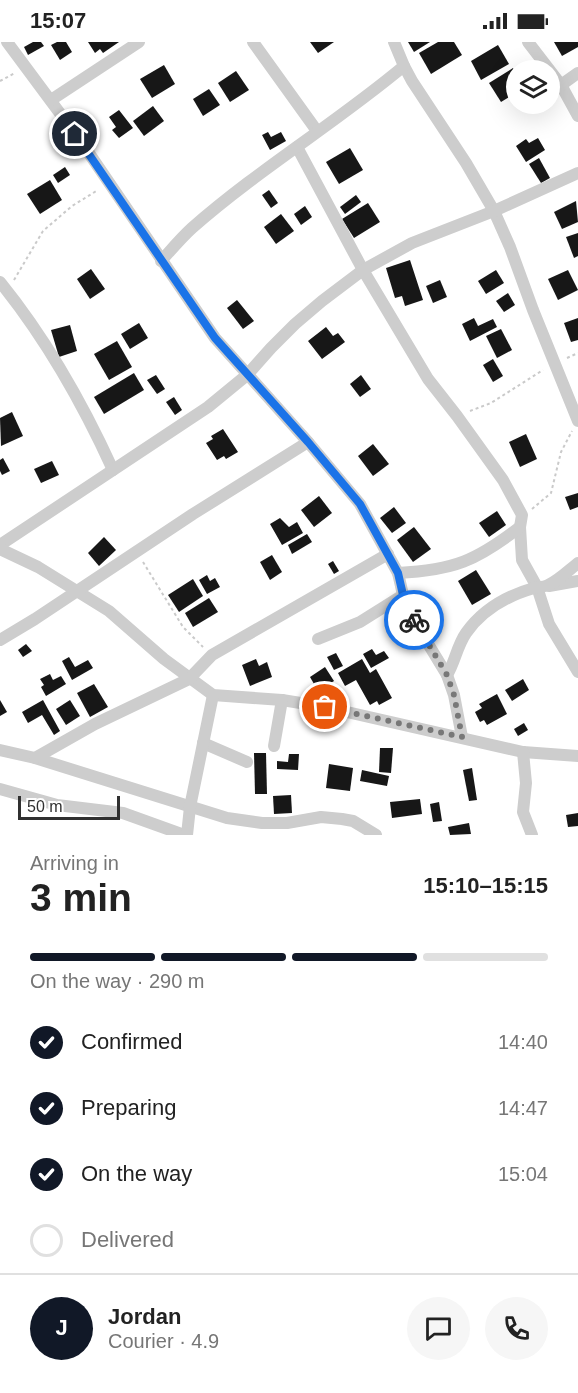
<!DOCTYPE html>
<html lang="en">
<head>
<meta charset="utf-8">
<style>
	body { margin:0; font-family:Helvetica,sans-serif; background:#f6f6f6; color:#222; height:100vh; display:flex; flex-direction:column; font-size:22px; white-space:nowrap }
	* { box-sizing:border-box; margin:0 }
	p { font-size:20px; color:#767676 }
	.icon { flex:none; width:33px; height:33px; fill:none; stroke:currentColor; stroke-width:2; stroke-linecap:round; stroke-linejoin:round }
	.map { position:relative; height:793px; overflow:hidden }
	.drawer { display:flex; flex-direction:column; background:#fff; flex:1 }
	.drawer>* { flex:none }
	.fabs { position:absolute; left:506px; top:18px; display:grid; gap:12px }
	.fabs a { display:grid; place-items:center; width:54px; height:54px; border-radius:50%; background:#fff; box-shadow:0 6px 24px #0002; font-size:30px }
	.scale { position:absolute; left:18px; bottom:15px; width:102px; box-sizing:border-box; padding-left:6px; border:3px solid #303030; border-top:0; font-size:16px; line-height:21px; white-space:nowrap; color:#303030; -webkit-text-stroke:4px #fff; paint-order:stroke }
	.pin { position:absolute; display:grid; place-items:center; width:51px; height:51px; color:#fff; margin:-26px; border:3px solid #fff; border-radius:50%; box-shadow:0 2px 6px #0007 }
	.courier { position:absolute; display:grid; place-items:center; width:60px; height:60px; margin:-30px; border:4px solid #1a73e8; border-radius:50%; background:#fff; color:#222; box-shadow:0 2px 8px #0007 }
	.summary em { font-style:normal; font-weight:600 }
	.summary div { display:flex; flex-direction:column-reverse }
	.summary { display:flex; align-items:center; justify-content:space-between; height:102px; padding:0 30px }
	h1 { font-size:39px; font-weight:600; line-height:45px }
	.bar { display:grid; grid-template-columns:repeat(4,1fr); gap:9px 6px; align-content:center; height:72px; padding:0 30px }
	.bar i { height:8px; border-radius:4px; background:#e0e0e0 }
	.bar .current { background:#111827 }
	.bar p { grid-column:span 4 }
	.line { display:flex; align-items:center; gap:15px; padding:0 30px; border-top:2px solid #e0e0e0 }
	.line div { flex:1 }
	.round { display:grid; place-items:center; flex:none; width:63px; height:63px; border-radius:32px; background:#f6f6f6 }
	ol { padding:0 30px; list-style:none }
	li { display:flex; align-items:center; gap:18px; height:66px }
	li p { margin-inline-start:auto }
	li .icon { padding:6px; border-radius:50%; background:#111827; color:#fff; stroke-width:4 }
	li:last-child { color:#767676 }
	li i { width:33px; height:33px; border:3px solid #e0e0e0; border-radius:50% }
	.status { display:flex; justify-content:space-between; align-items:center; height:42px; padding:0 30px; background:#fff; direction:ltr }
	.status svg { height:16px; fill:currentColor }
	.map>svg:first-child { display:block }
	.building { fill:#171717 }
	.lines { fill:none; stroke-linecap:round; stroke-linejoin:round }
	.path { stroke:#cacaca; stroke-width:2; stroke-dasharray:3 3; stroke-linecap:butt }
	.street { stroke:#cdcdcd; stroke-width:12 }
	.done { stroke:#787878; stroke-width:6; stroke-dasharray:0 10.8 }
	.route { stroke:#1a73e8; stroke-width:8 }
</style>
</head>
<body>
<div class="status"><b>15:07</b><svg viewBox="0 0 49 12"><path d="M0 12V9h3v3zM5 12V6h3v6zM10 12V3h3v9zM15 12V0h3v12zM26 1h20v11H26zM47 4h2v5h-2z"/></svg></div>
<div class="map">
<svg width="578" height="793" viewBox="0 0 578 793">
	<rect width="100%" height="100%" fill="#fff"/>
	<g class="building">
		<path d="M33 0H41L44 4 28 13 24 5Z"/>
		<path d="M57 0H66L72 10 60 18 51 3Z"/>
		<path d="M88 0H119L103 11 100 7 95 11Z"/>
		<path d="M310 0H334L318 11Z"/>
		<path d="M408 0H430L414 10Z"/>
		<path d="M438 0H454L462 13 431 32 419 11Z"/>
		<path d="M554 0H578V5L562 14Z"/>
		<path d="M498 3 509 22 481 38 471 19Z"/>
		<path d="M164 23 175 42 152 56 140 37Z"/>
		<path d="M513 26 516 31V51L501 60 489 41Z"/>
		<path d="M236 29 249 48 230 60 218 41Z"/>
		<path d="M209 47 220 63 203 74 193 57Z"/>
		<path d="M153 64 164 79 144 94 133 79Z"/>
		<path d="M119 68 133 86 119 96 112 88 116 85 109 75Z"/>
		<path d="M268 90 271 95 281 90 286 99 270 108 262 93Z"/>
		<path d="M538 96 545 108 526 120 516 104 526 97 529 101Z"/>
		<path d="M350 106 363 128 339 142 326 120Z"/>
		<path d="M539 116 550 136 541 141 529 122Z"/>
		<path d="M65 125 70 133 58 141 53 133Z"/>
		<path d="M50 138 62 158 40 172 27 152Z"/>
		<path d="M269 148 278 161 271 166 262 153Z"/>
		<path d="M356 153 361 160 345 172 340 165Z"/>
		<path d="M576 159 578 180 562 187 554 170Z"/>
		<path d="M368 161 380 180 354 196 342 177Z"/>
		<path d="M305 164 312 175 301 183 294 172Z"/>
		<path d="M281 172 294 189 276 202 264 185Z"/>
		<path d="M578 191V214L574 216 566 195Z"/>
		<path d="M410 218 423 258 405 264 402 254 395 256 386 226Z"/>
		<path d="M91 227 105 247 90 257 77 237Z"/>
		<path d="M496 228 504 241 486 252 478 239Z"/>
		<path d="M568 228 578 248 558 258 548 237Z"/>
		<path d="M440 238 447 255 433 261 426 244Z"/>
		<path d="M508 251 515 263 504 270 496 259Z"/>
		<path d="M237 258 254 279 243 287 227 266Z"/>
		<path d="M474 276 478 284 493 277 497 285 470 299 462 282Z"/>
		<path d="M578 276V298L571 300 564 281Z"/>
		<path d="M139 281 148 296 130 307 121 292Z"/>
		<path d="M70 283 77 309 59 315 51 288Z"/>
		<path d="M326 285 333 294 338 291 345 300 322 317 308 299Z"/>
		<path d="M501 287 512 308 497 316 486 294Z"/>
		<path d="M117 299 132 325 109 338 94 312Z"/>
		<path d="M493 317 503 334 493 340 483 323Z"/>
		<path d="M134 331 144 348 104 372 94 355Z"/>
		<path d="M156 333 165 347 157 352 147 338Z"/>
		<path d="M361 333 371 347 360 355 350 342Z"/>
		<path d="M174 355 182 368 175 373 166 360Z"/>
		<path d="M12 370 23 394 1 404 0 376Z"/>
		<path d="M223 387 238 410 226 417 224 414 217 418 206 401 213 397 211 394Z"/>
		<path d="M526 392 537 417 520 425 509 400Z"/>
		<path d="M373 402 389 422 373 434 358 414Z"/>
		<path d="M3 416 10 429 2 433 0 429V418Z"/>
		<path d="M52 419 59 433 41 441 34 427Z"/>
		<path d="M578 451V465L570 468 565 455Z"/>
		<path d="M319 454 332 471 314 485 301 468Z"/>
		<path d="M394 465 406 481 392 491 380 476Z"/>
		<path d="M497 469 506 483 489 495 479 481Z"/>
		<path d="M280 476 289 485 297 480 303 491 282 503 270 482Z"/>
		<path d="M414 485 431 507 413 520 397 498Z"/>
		<path d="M307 492 312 500 292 512 288 503Z"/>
		<path d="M104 495 116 508 99 524 88 511Z"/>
		<path d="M272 513 282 530 270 538 260 520Z"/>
		<path d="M333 519 339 529 334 532 328 522Z"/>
		<path d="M476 528 491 552 472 563 458 539Z"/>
		<path d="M207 533 210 539 215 536 220 545 207 552 199 538Z"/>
		<path d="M193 537 203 554 179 570 168 553Z"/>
		<path d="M209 556 218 570 193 585 185 571Z"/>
		<path d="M26 602 32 609 23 615 18 608Z"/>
		<path d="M372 607 376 613 384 609 389 616 371 626 363 612Z"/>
		<path d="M336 611 343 624 334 628 327 615Z"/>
		<path d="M69 615 75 625 88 618 93 626 72 638 62 619Z"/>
		<path d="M256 617 259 624 267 620 272 635 250 644 242 623Z"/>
		<path d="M362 617 370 631 376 627 392 656 379 663 377 659 370 663 356 638 345 644 338 631Z"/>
		<path d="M325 625 334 639 318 649 310 635Z"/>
		<path d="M50 632 53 638 61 634 66 642 46 654 41 645 44 643 40 637Z"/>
		<path d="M523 637 529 648 512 659 505 648Z"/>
		<path d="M94 642 108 665 90 675 77 651Z"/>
		<path d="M497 652 507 672 487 683 484 678 480 680 475 670 482 666 479 662Z"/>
		<path d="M0 658 7 670 0 674Z"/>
		<path d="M43 658 60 689 54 693 42 673 28 681 22 670Z"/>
		<path d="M70 658 80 674 66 683 56 667Z"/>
		<path d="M524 681 528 688 518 694 514 687Z"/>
		<path d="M380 706H393L391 731 379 730Z"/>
		<path d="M254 711H266L267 752H255Z"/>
		<path d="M289 712H299L298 728 277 727V719L288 720Z"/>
		<path d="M329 722 353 726 350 749 326 746Z"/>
		<path d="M472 726 477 758 469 759 463 728Z"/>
		<path d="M362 728 389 734 387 744 360 739Z"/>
		<path d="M291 753 292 771 274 772 273 754Z"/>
		<path d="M420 757 422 772 392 776 390 760Z"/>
		<path d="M439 760 442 779 433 780 430 762Z"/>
		<path d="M578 771V784L568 785 566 773Z"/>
		<path d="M469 781 471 792 450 793 448 785Z"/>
	</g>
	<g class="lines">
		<g class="path">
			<path d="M0 39 15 31"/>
			<path d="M14 238 43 189 72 164 98 148"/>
			<path d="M567 316 578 311"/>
			<path d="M470 369 491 361 543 328"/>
			<path d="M532 467 551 451 561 410 572 389"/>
			<path d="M143 520 183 585 203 605"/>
		</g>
		<g class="street">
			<path d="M7 0 82 101 215 296 308 400 360 462 398 531 403 553 413 577 447 633 454 653 462 695"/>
			<path d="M253 0 317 89"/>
			<path d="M394 0 404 24 412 39 466 121 494 169 510 205 533 268 578 379"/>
			<path d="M528 0 561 43 578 74"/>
			<path d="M561 43 578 31"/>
			<path d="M51 58 139 0"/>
			<path d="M297 105 363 228 428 337 457 374 503 438 522 473 520 485 522 518 537 545 549 582 578 630"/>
			<path d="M161 219C171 208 181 196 192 186 259 127 336 81 404 24"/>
			<path d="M0 240C47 298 82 360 113 428"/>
			<path d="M0 503 208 365 247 333 271 306 295 282 322 259 363 228 412 201 494 169 578 131"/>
			<path d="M0 507 38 525 109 569 164 617 213 653 282 658 325 665 523 710 578 714"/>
			<path d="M398 531C454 528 476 519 520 485"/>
			<path d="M549 544 578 539"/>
			<path d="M318 597 360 580 403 553"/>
			<path d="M0 598 35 577 193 472 308 400"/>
			<path d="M447 633C455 620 457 604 466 591 483 567 506 554 534 546 539 545 544 545 548 543 558 539 569 528 578 521"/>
			<path d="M203 701 247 720"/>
			<path d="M274 704 282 658"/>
			<path d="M0 708 35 716 227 776 262 781H287L321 775 342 777 353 779 376 793"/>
			<path d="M523 710 526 741 523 770 532 793"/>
			<path d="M35 716 95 682 189 637 212 613 388 512"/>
			<path d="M0 747 57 763 123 771 184 793"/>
			<path d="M187 793 190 765 213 653"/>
		</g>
	</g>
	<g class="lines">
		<path class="done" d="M325 665 462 695 454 653 447 633 414 578"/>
		<path class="route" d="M75 92 215 296 308 400 360 462 398 531 403 553 414 578"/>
	</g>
</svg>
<div class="fabs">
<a><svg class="icon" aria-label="layers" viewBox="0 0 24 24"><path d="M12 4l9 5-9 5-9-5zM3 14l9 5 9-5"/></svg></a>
</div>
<div class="scale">50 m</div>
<div class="pin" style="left:325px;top:665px;background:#ea580c"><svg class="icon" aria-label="bag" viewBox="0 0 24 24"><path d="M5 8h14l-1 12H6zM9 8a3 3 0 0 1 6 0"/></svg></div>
<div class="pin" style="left:75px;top:92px;background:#1f2937"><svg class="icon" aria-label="home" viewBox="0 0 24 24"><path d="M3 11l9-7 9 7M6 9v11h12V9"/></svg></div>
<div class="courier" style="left:414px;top:578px"><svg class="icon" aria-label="bike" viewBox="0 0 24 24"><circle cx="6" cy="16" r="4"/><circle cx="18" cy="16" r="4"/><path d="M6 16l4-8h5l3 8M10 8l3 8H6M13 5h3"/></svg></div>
</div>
<section class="drawer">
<div class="summary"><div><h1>3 min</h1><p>Arriving in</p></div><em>15:10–15:15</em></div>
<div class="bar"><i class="current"></i><i class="current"></i><i class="current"></i><i></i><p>On the way · 290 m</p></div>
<ol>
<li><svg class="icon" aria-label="check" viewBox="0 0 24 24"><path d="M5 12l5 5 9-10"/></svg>Confirmed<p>14:40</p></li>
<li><svg class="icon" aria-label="check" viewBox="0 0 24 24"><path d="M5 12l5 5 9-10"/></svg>Preparing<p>14:47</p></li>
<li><svg class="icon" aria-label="check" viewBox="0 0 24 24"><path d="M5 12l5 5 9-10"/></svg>On the way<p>15:04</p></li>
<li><i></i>Delivered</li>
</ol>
<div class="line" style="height:108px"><b class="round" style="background:#111827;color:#fff">J</b><div><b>Jordan</b><p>Courier · 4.9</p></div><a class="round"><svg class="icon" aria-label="chat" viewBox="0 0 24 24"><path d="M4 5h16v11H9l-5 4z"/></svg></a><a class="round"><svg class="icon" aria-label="phone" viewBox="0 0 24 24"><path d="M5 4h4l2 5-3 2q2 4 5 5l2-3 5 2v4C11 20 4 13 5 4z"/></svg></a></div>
</section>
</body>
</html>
